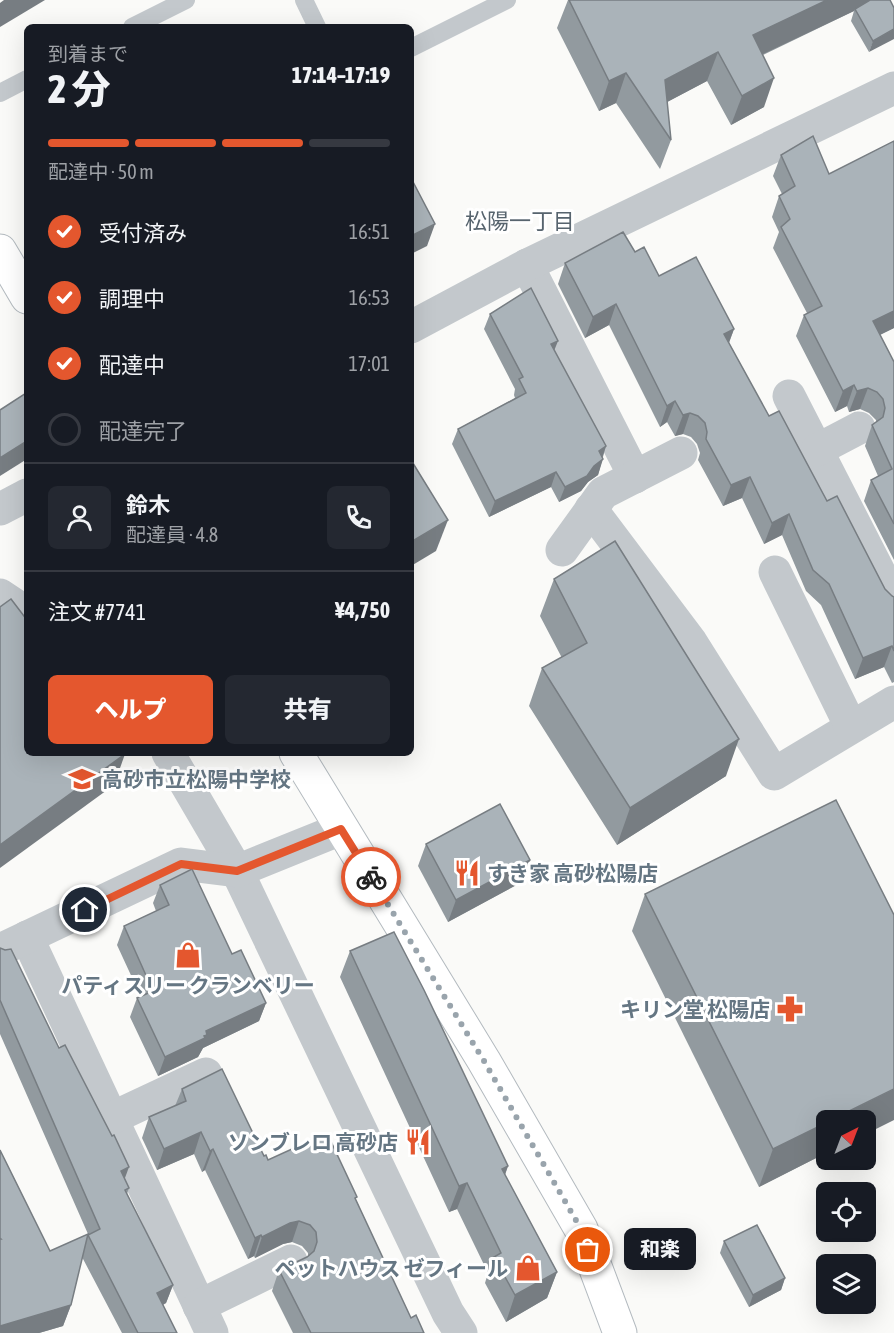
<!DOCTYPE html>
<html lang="ja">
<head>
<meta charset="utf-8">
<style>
	body { margin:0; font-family:"Asap Condensed","Noto Sans JP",sans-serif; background:#242831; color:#f1f3f6; height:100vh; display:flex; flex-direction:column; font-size:22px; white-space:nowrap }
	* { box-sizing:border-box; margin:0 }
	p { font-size:20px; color:#9ea1a6 }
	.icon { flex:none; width:33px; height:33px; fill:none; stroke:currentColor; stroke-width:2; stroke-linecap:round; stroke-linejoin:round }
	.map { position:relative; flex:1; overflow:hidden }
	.drawer { position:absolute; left:24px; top:24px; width:390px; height:732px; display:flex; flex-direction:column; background:#171b24; border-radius:9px; box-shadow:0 6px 24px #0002 }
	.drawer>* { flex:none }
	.needle { width:39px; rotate:42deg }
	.controls { position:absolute; left:816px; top:1110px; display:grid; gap:12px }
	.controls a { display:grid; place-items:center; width:60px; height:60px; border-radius:9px; background:#171b24; box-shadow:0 6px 24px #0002; font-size:30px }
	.pin { position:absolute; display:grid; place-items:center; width:51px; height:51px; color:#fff; margin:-26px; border:3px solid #fff; border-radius:50%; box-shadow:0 2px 6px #0007 }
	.courier { position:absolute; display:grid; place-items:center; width:60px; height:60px; margin:-30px; border:4px solid #e4572e; border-radius:50%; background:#fff; color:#222; box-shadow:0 2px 8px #0007 }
	.bubble { position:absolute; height:42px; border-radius:9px; background:#171b24; box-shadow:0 6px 24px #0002; font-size:20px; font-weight:800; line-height:42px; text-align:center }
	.overview em { font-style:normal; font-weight:800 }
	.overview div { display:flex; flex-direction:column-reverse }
	.overview { display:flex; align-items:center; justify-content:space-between; height:102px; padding:0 24px }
	h1 { font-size:39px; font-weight:800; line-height:45px }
	.bar { display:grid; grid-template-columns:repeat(4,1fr); gap:9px 6px; align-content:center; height:72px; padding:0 24px }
	.bar i { height:8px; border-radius:4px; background:#363941 }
	.bar .selected { background:#e4572e }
	.bar p { grid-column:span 4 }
	.line { display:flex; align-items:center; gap:15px; padding:0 24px; border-top:2px solid #363941 }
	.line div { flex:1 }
	.round { display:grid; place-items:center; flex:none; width:63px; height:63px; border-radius:9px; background:#242831 }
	ol { padding:0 24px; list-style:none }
	li { display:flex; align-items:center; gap:18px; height:66px }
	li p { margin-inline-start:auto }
	li .icon { padding:6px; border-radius:50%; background:#e4572e; color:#fff; stroke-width:4 }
	li:last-child { color:#9ea1a6 }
	li i { width:33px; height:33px; border:3px solid #363941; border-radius:50% }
	.button { display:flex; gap:12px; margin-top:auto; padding:12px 24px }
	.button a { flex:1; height:69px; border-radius:9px; background:#e4572e; color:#fff; font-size:24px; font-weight:800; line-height:69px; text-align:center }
	.button a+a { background:#242831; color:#f1f3f6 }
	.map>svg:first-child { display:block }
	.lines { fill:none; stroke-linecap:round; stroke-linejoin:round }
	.secondary-casing { stroke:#b3babf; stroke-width:35 }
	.service { stroke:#c3c8cc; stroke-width:18 }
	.minor { stroke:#c3c8cc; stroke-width:33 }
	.secondary { stroke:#fff; stroke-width:33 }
	.wall { fill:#929a9f }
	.shaded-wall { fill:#777d82 }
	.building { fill:#aab3b9; stroke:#777d82; stroke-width:1.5 }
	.done { stroke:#99a4ac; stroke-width:6; stroke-dasharray:0 10.8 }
	.route { stroke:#e4572e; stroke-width:8 }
	.labels { text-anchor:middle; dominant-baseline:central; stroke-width:6; stroke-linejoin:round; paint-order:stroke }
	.poi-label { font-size:21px; font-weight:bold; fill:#657683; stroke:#fff; text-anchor:end }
	.neighbourhood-label { font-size:22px; fill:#57646e; stroke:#fff }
</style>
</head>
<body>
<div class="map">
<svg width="894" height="1333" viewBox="0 0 894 1333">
	<rect width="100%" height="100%" fill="#fafaf8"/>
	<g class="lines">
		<g class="secondary-casing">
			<g id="secondary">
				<path d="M0 251 27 297"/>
				<path d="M296 753 484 1061 581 1229 620 1333"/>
			</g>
		</g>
		<g class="service">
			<path d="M304 0 317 27"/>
			<path d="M132 27 186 0"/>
			<path d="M411 48 507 0"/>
			<path d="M0 93 27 79"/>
		</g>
		<g class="minor">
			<path d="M527 265 635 477"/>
			<path d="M411 327 527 265 894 88"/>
			<path d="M789 396 894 601"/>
			<path d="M817 450 859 428"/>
			<path d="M0 509 27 495"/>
			<path d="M591 509 691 642 774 774 894 702"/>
			<path d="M562 550 603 493 681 453"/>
			<path d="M775 572 851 727"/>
			<path d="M0 595 27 613"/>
			<path d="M168 753 237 871 448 1313 461 1333"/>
			<path d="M27 937 212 1333"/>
			<path d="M0 950 181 864 237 871 341 829"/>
			<path d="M112 1118 206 1074"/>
			<path d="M199 1306 291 1261"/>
		</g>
		<use href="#secondary" class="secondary"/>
	</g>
	<g class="wall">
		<path d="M568 0H890L869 52 851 21 854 11 763 55 764 107 731 125 707 81 667 102 671 140 660 169 616 103 599 111 557 28Z"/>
		<path d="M894 141V328L880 335 894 362V560L864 501 871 480 878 476 865 446 872 425 876 422V420L869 413 860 409 849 412 847 406 835 412 796 336 804 315 807 313 773 248 779 232 772 217 779 196 782 194 773 176 781 155 829 174Z"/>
		<path d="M635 252 659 276 734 329 729 343 769 416 885 589 892 596 894 597V682L892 683 884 667 855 679 821 605 806 591 782 535 764 544 742 498 723 506 698 460 700 453 697 444 691 437 683 434 675 436 667 422 660 427 609 325 585 338 558 284 565 263Z"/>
		<path d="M490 314 554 350 606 446 598 475 588 482 581 491 559 502 551 487 489 517 452 444 458 429 515 398 514 395 515 389 484 329Z"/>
		<path d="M554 579 726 776 617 845 529 706 542 668 562 658 540 616Z"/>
		<path d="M426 844 530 860 522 882 448 922 418 866Z"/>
		<path d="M160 885 232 954 266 1003 259 1021 203 1048 198 1057 158 1076 130 1017 137 998 141 997 117 945 124 926 156 911 153 903Z"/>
		<path d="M645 894 826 1120V1153L759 1187 632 931Z"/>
		<path d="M0 948 59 1048 129 1188 127 1194 173 1285 166 1303 163 1305 177 1333H122L82 1257 71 1305 63 1326 39 1333H0V1150L50 1251 88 1234 0 1034Z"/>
		<path d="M350 951 508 1166 505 1175 557 1272 547 1298 506 1322 485 1283 488 1273 457 1209 449 1212 340 977Z"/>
		<path d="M182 1089 264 1156 268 1160 356 1200 411 1318 424 1333H293L272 1291 279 1270 307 1257 308 1256V1253L302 1246 292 1242 283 1244 255 1258 254 1256 248 1259 205 1170 202 1172 194 1154 157 1170 142 1138 149 1117 175 1106Z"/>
		<path d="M724 1241 785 1278 781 1290 749 1307 720 1253Z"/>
	</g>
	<g class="shaded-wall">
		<path d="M4 0H45L0 27V3Z"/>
		<path d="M827 0H874L855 9 854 11 742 64 753 35Z"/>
		<path d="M894 29V39L869 52 873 41Z"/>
		<path d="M718 52 707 81 654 109 665 80Z"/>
		<path d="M626 73 616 103 599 111 609 81Z"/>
		<path d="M774 78 764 107 731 125 742 96Z"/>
		<path d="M435 224 427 246 411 254V236Z"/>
		<path d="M616 304 609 325 585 338 593 317Z"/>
		<path d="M894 311V328L865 342 873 321Z"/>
		<path d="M734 329 726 350 724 334Z"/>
		<path d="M558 341 552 356 551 344Z"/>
		<path d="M854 385 847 406 835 412 843 391Z"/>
		<path d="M868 388 860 409 849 412 857 391Z"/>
		<path d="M675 401 667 422 660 427 667 406Z"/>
		<path d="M690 413 683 434 675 436 683 415Z"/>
		<path d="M27 441V459L0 476V458Z"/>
		<path d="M606 446 601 461 603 459 598 475 588 482 581 491 559 502 565 487 599 451Z"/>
		<path d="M556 472 551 487 489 517 495 501Z"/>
		<path d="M750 477 742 498 723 506 731 485Z"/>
		<path d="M789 514 782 535 764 544 772 523Z"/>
		<path d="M448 520 436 551 411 566V542Z"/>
		<path d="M892 646 884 667 855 679 863 658Z"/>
		<path d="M739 739 726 776 617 845 630 808Z"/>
		<path d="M125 754 114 785 0 868V845Z"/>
		<path d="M530 860 522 882 448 922 456 900Z"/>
		<path d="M266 1003 259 1021 203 1048 198 1057 158 1076 165 1057 206 1031Z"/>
		<path d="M894 1089V1120L866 1134V1120H831Z"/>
		<path d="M826 1123V1153L759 1187 773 1149Z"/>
		<path d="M201 1132 194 1154 157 1170 164 1149Z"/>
		<path d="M213 1149 205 1170 202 1172 210 1151Z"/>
		<path d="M508 1166 498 1193 502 1169Z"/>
		<path d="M129 1167 122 1186 121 1171Z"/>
		<path d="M467 1183 457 1209 449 1212 459 1186Z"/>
		<path d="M299 1221 292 1242 283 1244 255 1258 262 1237 290 1223Z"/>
		<path d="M261 1235 254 1256 248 1259 255 1238Z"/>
		<path d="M557 1272 547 1298 506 1322 515 1295Z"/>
		<path d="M785 1278 781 1290 749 1307 753 1295Z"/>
		<path d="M173 1285 166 1303 150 1311 157 1293Z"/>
		<path d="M71 1305 63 1326 39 1333H0V1326Z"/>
	</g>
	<g class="building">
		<path d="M569 0H827L753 35 774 78 742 96 718 52 665 80 671 140 626 73 609 81Z"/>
		<path d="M870 0H890L894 8V29L873 41 855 9Z"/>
		<path d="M813 136 829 174 894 141V311L873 321 894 362V524L871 480 892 469 872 425 883 417 885 408 883 399 877 392 868 388 857 391 854 385 843 391 804 315 822 306 781 227 790 219 779 196 795 186 781 155Z"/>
		<path d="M411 178 435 224 411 236Z"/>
		<path d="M623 232 635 252 644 247 659 276 696 257 734 329 724 334 769 416 779 411 827 501 837 496 885 589 892 596 894 597V651L892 646 863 658 829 584 813 570 789 514 772 523 750 477 731 485 706 439 707 432 705 423 698 416 690 413 683 415 675 401 667 406 616 304 593 317 565 263Z"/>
		<path d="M531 288 558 341 551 344 606 446 599 451 603 459 594 466 587 476 565 487 556 472 495 501 458 429 526 393 519 379 523 377 490 314Z"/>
		<path d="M26 393 27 395V441L0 458V410Z"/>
		<path d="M411 460 448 520 411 542Z"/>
		<path d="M615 541 739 739 630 808 542 668 587 643 554 579Z"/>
		<path d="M11 599 27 620V753H124L125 754 0 845V607Z"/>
		<path d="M836 800 894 915V1089L831 1120H826V1123L773 1149 645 894Z"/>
		<path d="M500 804 530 860 456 900 426 844Z"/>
		<path d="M192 869 232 954 241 950 266 1003 206 1031 207 1035 204 1036 205 1038 165 1057 137 998 153 991 124 926 169 905 160 885Z"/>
		<path d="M394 932 424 990 508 1166 502 1169 557 1272 515 1295 494 1257 501 1253 467 1183 459 1186 350 951Z"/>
		<path d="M0 948 5 950 11 949 59 1048 65 1045 112 1136 114 1135 129 1167 121 1171 129 1188 125 1190 173 1285 157 1293 177 1333H138L88 1235 100 1229 0 1000Z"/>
		<path d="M222 1069 264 1156 266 1155 268 1160 327 1133 357 1197 355 1198 411 1318 416 1315 424 1333H311L279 1270 307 1257 314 1251 317 1242 316 1232 310 1225 299 1221 290 1223 262 1237 261 1235 255 1238 213 1149 210 1151 201 1132 164 1149 149 1117 186 1101 182 1089Z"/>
		<path d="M0 1150 50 1251 88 1234 71 1305 0 1326V1239H1L0 1238Z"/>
		<path d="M757 1225 785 1278 753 1295 724 1241Z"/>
	</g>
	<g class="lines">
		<path class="done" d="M371 877 484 1061 581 1229 588 1250"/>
		<path class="route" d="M85 910 181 864 237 871 341 829 371 877"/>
	</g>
	<defs>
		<g id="school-bare" transform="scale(2.07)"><path d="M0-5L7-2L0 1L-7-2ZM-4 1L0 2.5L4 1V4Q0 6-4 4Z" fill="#e4572e" stroke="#fff" stroke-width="2.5" paint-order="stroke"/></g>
		<g id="restaurant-bare" transform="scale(2.07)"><path d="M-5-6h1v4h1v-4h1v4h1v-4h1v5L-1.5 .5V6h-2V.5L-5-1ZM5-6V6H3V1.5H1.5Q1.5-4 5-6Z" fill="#e4572e" stroke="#fff" stroke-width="2.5" paint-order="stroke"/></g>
		<g id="shop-bare" transform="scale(2.07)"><path d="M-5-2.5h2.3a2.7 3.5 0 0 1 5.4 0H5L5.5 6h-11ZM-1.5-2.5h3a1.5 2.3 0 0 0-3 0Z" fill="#e4572e" stroke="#fff" stroke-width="2.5" paint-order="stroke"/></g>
		<g id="pharmacy-bare" transform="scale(2.07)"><path d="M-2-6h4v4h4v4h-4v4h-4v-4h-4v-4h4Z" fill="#e4572e" stroke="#fff" stroke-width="2.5" paint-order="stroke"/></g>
	</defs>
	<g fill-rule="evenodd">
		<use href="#school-bare" x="82" y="779"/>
		<use href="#restaurant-bare" x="467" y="873"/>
		<use href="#shop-bare" x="188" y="955"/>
		<use href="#pharmacy-bare" x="790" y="1009"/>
		<use href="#restaurant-bare" x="418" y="1142"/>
		<use href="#shop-bare" x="528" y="1268"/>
	</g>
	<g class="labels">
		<g class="poi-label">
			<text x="102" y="779" text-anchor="start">高砂市立松陽中学校</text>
			<text x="487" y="873" text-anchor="start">すき家 高砂松陽店</text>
			<text x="188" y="985" text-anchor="middle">パティスリー クランベリー</text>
			<text x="770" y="1009">キリン堂 松陽店</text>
			<text x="398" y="1142">ソンブレロ 高砂店</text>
			<text x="508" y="1268">ペットハウス ゼフィール</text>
		</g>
		<g class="neighbourhood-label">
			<text x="520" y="221">松陽一丁目</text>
		</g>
	</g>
</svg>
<div class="controls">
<a><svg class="needle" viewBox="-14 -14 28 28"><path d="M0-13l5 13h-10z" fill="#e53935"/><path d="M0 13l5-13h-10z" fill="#9ea1a6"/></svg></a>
<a><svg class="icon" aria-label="locate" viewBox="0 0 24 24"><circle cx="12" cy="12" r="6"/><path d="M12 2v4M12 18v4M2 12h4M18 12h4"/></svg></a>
<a><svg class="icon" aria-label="layers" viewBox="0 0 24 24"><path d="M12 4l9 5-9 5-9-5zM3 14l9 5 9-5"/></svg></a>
</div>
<div class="pin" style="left:588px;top:1250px;background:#ea580c"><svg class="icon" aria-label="bag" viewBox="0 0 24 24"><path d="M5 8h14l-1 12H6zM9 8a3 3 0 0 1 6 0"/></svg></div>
<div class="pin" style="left:85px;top:910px;background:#1f2937"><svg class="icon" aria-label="home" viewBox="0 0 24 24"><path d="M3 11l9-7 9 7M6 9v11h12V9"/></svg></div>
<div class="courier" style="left:371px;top:877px"><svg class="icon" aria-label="bike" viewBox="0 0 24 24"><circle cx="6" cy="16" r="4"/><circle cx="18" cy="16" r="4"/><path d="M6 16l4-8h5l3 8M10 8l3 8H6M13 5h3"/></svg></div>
<div class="bubble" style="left:624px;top:1228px;width:72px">和楽</div>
<section class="drawer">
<div class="overview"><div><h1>2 分</h1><p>到着まで</p></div><em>17:14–17:19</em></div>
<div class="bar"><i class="selected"></i><i class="selected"></i><i class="selected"></i><i></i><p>配達中 · 50 m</p></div>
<ol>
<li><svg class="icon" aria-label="check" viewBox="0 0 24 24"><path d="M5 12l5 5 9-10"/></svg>受付済み<p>16:51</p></li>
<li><svg class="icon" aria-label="check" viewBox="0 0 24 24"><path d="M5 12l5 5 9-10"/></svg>調理中<p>16:53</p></li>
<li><svg class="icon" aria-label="check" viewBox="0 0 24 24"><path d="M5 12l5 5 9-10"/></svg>配達中<p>17:01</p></li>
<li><i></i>配達完了</li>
</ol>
<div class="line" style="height:108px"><a class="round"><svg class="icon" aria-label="person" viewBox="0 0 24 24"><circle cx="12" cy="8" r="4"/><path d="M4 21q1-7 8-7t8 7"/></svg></a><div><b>鈴木</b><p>配達員 · 4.8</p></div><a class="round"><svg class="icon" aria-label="phone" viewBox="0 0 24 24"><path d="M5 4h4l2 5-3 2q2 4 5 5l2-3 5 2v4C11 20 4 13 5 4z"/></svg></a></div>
<div class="line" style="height:78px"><div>注文 #7741</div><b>¥4,750</b></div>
<div class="button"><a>ヘルプ</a><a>共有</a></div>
</section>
</div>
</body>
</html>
